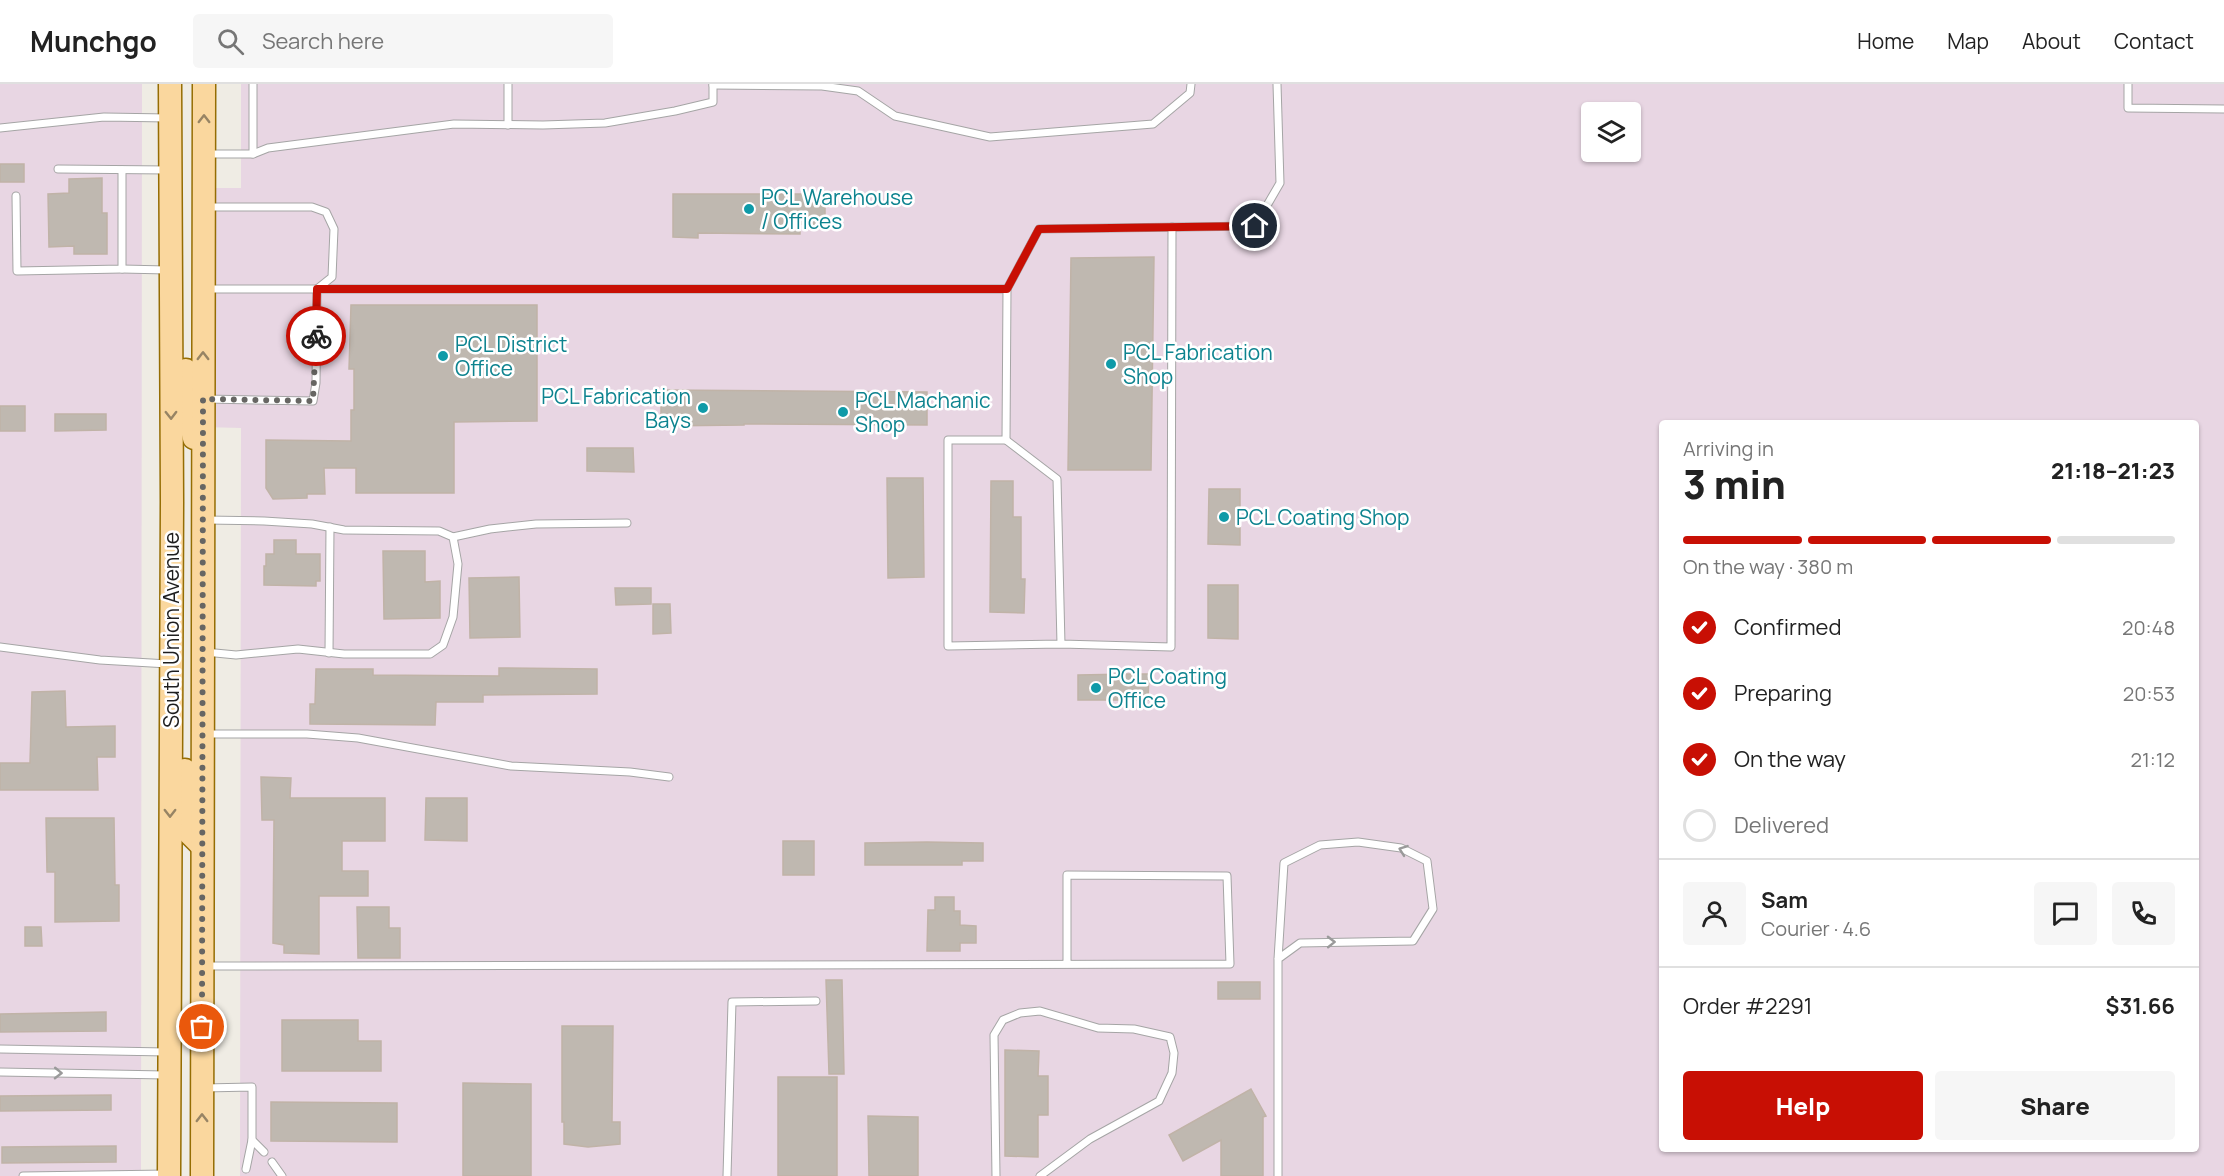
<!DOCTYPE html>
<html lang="en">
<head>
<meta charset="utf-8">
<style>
	body { margin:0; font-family:Manrope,sans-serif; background:#f6f6f6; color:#222; height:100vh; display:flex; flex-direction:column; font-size:22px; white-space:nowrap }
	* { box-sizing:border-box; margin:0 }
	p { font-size:20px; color:#767676 }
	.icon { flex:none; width:33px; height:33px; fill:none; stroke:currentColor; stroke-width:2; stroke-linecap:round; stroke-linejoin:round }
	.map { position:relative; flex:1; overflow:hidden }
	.details { position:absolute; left:1659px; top:336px; width:540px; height:732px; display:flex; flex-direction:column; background:#fff; border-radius:6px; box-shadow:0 2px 4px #0004 }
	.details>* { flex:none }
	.controls { position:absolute; left:1581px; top:18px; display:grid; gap:12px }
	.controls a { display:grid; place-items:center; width:60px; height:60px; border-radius:6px; background:#fff; box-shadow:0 2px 4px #0004; font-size:30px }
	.pin { position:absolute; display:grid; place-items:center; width:51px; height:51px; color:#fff; margin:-26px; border:3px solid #fff; border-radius:50%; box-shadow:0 2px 6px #0007 }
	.courier { position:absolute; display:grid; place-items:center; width:60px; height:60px; margin:-30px; border:4px solid #c80f04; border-radius:50%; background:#fff; color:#222; box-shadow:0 2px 8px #0007 }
	.summary em { font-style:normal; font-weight:800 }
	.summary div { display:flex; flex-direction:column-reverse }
	.summary { display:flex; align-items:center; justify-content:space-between; height:102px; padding:0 24px }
	h1 { font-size:39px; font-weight:800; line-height:45px }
	.bar { display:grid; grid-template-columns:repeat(4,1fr); gap:9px 6px; align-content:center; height:72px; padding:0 24px }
	.bar i { height:8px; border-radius:4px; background:#e0e0e0 }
	.bar .selected { background:#c80f04 }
	.bar p { grid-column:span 4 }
	.line { display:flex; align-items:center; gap:15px; padding:0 24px; border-top:2px solid #e0e0e0 }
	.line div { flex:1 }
	.round { display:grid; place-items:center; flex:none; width:63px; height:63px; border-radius:6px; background:#f6f6f6 }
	ol { padding:0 24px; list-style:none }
	li { display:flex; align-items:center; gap:18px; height:66px }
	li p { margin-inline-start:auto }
	li .icon { padding:6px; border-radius:50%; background:#c80f04; color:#fff; stroke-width:4 }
	li:last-child { color:#767676 }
	li i { width:33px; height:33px; border:3px solid #e0e0e0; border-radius:50% }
	.action { display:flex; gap:12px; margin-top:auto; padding:12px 24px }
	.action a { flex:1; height:69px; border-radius:6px; background:#c80f04; color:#fff; font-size:24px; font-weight:800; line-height:69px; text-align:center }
	.action a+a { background:#f6f6f6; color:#222 }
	header { display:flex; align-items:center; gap:36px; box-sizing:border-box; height:84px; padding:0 30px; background:#fff; border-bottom:2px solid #e0e0e0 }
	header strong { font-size:28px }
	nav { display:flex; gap:33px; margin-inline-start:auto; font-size:21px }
	.search { width:420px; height:54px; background:#f6f6f6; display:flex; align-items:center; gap:15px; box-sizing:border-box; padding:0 21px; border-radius:6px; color:#767676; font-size:22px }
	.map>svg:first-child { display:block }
	.industrial { fill:#e8d6e3; fill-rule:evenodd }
	.building { fill:#bfb8b0; stroke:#c0b3a7; stroke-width:1.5 }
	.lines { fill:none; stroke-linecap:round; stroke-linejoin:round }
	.lane-casing { stroke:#a5a5a5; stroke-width:9 }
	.primary-casing { stroke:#956d03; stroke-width:25 }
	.lane { stroke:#fff; stroke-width:7 }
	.primary { stroke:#fad79e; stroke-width:22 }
	.oneway { stroke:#978464 }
	.oneway2 { stroke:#9a9a9a }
	.done { stroke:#676663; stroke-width:6; stroke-dasharray:0 10.8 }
	.route { stroke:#c80f04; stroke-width:8 }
	.culture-dot { fill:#0f9aa8; stroke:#fff; stroke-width:2 }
	.labels { text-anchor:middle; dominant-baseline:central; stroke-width:5; stroke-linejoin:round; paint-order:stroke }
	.culture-label { font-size:21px; fill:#0d838f; stroke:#fff; text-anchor:start }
	.street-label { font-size:21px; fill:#1e1e1e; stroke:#fff }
</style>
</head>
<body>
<header>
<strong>Munchgo</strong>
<div class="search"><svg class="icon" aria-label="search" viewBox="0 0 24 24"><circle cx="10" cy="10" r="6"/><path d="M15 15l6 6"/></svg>Search here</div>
<nav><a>Home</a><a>Map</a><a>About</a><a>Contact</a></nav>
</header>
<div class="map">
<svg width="2224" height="1092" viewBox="0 0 2224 1092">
	<rect width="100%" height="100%" fill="#efece4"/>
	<g class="industrial">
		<path d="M0 0H142L141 1092H0Z"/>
		<path d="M241 0H2224V1092H240L241 344 203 343V104H241ZM1592 28H1630V68H1592ZM1662 339H2196V1065H1662Z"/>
	</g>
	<g class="building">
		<rect x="0" y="80" width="24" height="18"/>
		<path d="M102 94V129H107V170H74V162L49 163 48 110 69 109V95Z"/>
		<path d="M673 110H825V141L800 140V150L698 149V154L673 153Z"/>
		<path d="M1154 173 1151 386H1068L1071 174Z"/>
		<path d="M351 221H537V337L454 338V409H356V384H324L325 410H307V414L273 415 266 404V356L351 357V326H354V285H349Z"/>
		<path d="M661 306 927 308V341L744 340V341L661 342Z"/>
		<rect x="0" y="322" width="25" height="25"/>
		<path d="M55 330H106V346L55 347Z"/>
		<path d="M587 364H633L634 388 587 387Z"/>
		<path d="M887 394H923L924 493 888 494Z"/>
		<path d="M991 397H1013V433H1021V495H1025L1024 529 990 528Z"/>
		<path d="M1209 405H1240V461L1208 460Z"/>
		<path d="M274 456H296V470H320V497H316V502L264 501V482H266V470H274Z"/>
		<path d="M383 467H425V498L440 497V534L384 535Z"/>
		<path d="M519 493 520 553 470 554 469 494Z"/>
		<path d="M1208 501H1238V555L1208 554Z"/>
		<path d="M615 504H651V520L616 521Z"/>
		<path d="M653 520H670L671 549 653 550Z"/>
		<path d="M499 584 597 585V610L483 611V618H436L435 641 310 640V620H315L316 585H373V591L499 592Z"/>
		<path d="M1130 590H1149L1148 616H1078V591Z"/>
		<path d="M65 607 66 643 115 642V673H97L98 706H0V679H30L32 608Z"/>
		<path d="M261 693 291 694 290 714H385V757H342V787H368V812H319V870L284 869V861L273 859 274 736H262Z"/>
		<path d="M426 714H467V757L425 756Z"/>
		<path d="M46 734H114L115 801H119V837L55 838V788H47Z"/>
		<rect x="783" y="757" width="31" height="34"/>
		<path d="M927 758 983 759V777H962V781H865V759Z"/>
		<path d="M935 813H954V827H960V841L976 842V859H960V867H927L928 826H935Z"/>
		<path d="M357 823H389V844H400V874H358Z"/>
		<path d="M25 843H41L42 862H25Z"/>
		<path d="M826 896H842L844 990H829Z"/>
		<rect x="1218" y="898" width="42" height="17"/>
		<path d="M106 928V947L0 948V930Z"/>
		<path d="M282 936H358V957H381V987H282Z"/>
		<path d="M562 942H613L612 1038H620V1060L588 1063 564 1060V1038H562Z"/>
		<path d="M1005 966 1039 967 1038 992H1048V1031H1038V1073L1005 1072Z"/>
		<rect x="778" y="993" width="59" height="99"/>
		<path d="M463 999 531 1000V1092H463Z"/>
		<path d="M1251 1005 1266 1032 1263 1033V1092H1221V1056L1183 1077 1169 1051Z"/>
		<path d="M111 1011V1026L0 1027V1012Z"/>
		<path d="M271 1018 397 1019V1058L271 1057Z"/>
		<path d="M868 1032 918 1033V1092H869Z"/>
		<path d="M116 1062V1078L2 1079V1063Z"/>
	</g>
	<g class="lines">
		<g class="lane-casing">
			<g id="lane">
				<path d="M508 0V41"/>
				<path d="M2128 0V24L2224 25"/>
				<path d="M713 1 822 2 858 7 895 32 990 53 1153 40 1190 9 1191 0"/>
				<path d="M0 44 104 33 168 34"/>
				<path d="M208 70H253L268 64 454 40 543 41 605 39 675 27 713 18V0"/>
				<path d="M253 70V0"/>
				<path d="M58 85 168 86"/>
				<path d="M16 112 17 187 122 185V86"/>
				<path d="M122 185 167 186"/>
				<path d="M206 205H1007"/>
				<path d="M206 315 313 317 316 299 317 205 332 193 334 145 326 128 312 123H208"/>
				<path d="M1006 356 1007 205 1039 145 1255 142 1280 99 1277 0"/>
				<path d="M453 453 490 445 536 440 627 439"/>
				<path d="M1061 560 1057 395 1006 356H948V562L1061 560 1171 563 1172 143"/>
				<path d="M0 563 100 576 168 580"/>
				<path d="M205 568 236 571 298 565 344 570H430L443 561 453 533 458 480 453 453 439 447 344 446 312 440 264 437 206 436"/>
				<path d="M329 569 330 443"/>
				<path d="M205 650H307L358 654 511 682 630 688 669 693"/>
				<path d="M205 882 1230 880 1227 792 1067 791V880"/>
				<path d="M0 965 166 968"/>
				<path d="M0 988 165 991"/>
				<path d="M204 1004 252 1003V1056L264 1068"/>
				<path d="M272 1078 282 1092"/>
				<path d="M246 1085 252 1056"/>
				<path d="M23 1092 167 1090"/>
				<path d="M727 1092 732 918 816 917"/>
				<path d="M996 1092 994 951 1003 936 1020 929 1040 927 1098 944 1134 945 1170 953 1174 969 1172 989 1159 1017 1090 1055 1040 1092"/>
				<path d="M1278 1092V875L1284 779 1320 761 1358 758 1401 764 1427 777 1433 825 1413 857 1300 859 1278 875"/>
			</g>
		</g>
		<g class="primary-casing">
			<g id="primary">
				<path d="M186 286 187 324 194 354"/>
				<path d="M185 686 186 736 190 750 202 762"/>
				<path d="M169 1092 172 418 170 0"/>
				<path d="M202 1092 204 0"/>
			</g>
		</g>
		<use href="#lane" class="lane"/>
		<use href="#primary" class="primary"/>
	</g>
	<defs><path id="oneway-chevron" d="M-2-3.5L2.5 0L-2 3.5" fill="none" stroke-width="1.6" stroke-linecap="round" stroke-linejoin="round" transform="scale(1.5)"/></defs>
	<g class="oneway">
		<use href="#oneway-chevron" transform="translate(204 35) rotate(-90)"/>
		<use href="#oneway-chevron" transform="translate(203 272) rotate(-90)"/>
		<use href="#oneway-chevron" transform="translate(171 331) rotate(89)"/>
		<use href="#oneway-chevron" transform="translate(170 729) rotate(90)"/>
		<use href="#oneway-chevron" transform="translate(202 1034) rotate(-90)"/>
	</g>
	<g class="oneway2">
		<use href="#oneway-chevron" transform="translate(1403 766) rotate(-160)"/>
		<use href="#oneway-chevron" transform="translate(1331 858) rotate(-1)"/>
		<use href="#oneway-chevron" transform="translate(58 989) rotate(1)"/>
	</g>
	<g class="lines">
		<path class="done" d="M202 943 203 315 313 317 316 252"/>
		<path class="route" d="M316 252 317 205H1007L1039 145 1255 142"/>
	</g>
	<g class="culture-dot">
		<circle cx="749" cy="125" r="6"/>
		<circle cx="443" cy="272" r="6"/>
		<circle cx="1111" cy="280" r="6"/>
		<circle cx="703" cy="324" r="6"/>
		<circle cx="843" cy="328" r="6"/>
		<circle cx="1224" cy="433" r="6"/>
		<circle cx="1096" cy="604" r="6"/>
	</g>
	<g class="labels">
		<g class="culture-label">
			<text x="761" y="113">PCL Warehouse<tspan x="761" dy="24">/ Offices</tspan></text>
			<text x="455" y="260">PCL District<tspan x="455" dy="24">Office</tspan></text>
			<text x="1123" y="268">PCL Fabrication<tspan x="1123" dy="24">Shop</tspan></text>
			<text x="691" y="312" text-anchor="end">PCL Fabrication<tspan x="691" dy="24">Bays</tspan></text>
			<text x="855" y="316">PCL Machanic<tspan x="855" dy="24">Shop</tspan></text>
			<text x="1236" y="433">PCL Coating Shop</text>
			<text x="1108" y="592">PCL Coating<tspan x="1108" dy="24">Office</tspan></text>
		</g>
		<g class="street-label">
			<text transform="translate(171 546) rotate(-90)">South Union Avenue</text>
		</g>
	</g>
</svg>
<div class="controls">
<a><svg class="icon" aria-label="layers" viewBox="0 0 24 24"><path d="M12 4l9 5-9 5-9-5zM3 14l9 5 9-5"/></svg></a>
</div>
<div class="pin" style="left:202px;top:943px;background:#ea580c"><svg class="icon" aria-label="bag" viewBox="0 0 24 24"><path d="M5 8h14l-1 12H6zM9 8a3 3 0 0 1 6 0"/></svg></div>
<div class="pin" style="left:1255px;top:142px;background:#1f2937"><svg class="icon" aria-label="home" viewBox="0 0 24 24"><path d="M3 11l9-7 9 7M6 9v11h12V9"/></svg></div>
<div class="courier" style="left:316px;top:252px"><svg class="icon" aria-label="bike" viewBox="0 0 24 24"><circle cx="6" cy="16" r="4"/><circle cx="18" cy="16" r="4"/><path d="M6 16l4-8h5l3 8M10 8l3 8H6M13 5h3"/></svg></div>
<section class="details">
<div class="summary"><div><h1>3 min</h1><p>Arriving in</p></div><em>21:18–21:23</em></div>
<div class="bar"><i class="selected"></i><i class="selected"></i><i class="selected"></i><i></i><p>On the way · 380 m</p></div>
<ol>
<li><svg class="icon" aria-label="check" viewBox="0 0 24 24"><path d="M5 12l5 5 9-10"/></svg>Confirmed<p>20:48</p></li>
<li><svg class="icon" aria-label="check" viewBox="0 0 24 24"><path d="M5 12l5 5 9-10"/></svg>Preparing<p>20:53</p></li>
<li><svg class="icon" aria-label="check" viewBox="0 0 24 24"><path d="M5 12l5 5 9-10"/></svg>On the way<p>21:12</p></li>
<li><i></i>Delivered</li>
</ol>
<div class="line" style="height:108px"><a class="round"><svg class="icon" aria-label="person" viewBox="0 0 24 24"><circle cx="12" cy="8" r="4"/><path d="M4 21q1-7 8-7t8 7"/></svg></a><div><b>Sam</b><p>Courier · 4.6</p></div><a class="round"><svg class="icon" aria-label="chat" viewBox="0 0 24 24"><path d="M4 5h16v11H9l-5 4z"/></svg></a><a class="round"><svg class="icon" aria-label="phone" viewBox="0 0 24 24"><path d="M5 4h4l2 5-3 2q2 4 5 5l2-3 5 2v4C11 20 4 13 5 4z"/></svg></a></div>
<div class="line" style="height:78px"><div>Order #2291</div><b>$31.66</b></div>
<div class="action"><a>Help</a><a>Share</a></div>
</section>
</div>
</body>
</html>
